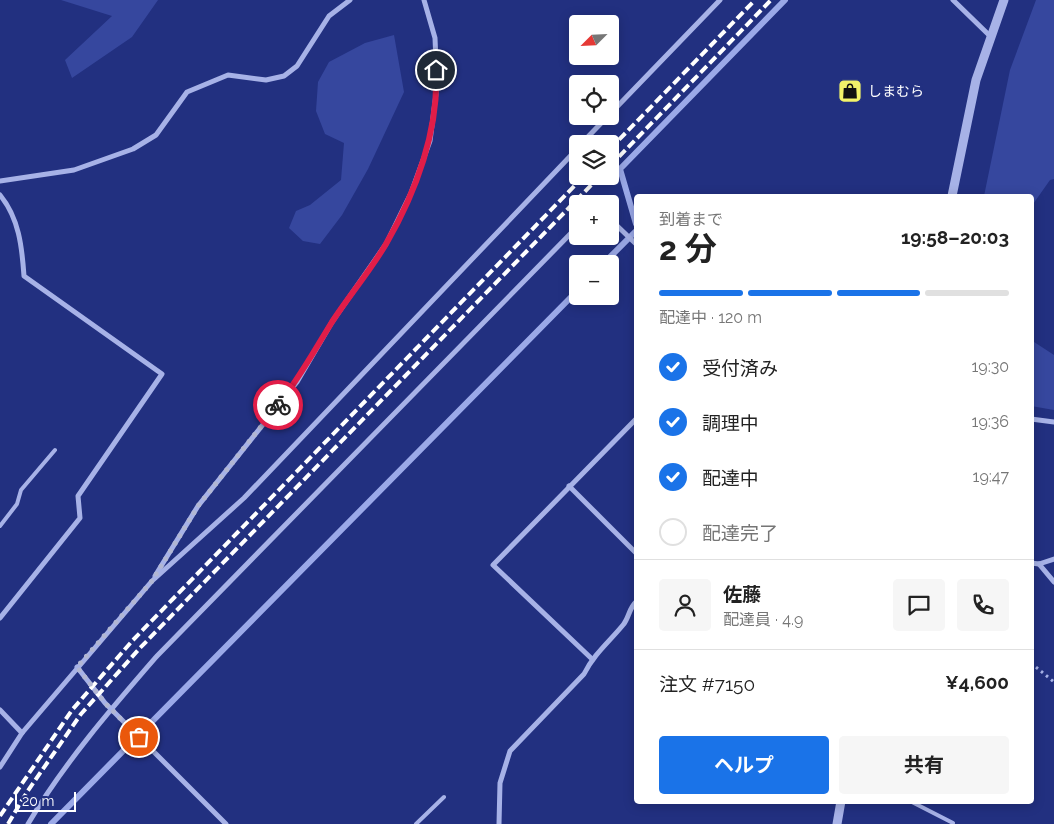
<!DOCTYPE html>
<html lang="ja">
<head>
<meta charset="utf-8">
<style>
	body { margin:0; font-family:Raleway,"Noto Sans JP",sans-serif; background:#f6f6f6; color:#222; height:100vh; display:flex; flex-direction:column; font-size:19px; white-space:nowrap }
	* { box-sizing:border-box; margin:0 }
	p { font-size:16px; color:#767676 }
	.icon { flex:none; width:28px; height:28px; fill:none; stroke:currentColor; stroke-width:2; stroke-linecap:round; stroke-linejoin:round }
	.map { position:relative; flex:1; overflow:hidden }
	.sheet { position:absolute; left:634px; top:194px; width:400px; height:610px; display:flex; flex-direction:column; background:#fff; border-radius:5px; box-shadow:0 2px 12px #0003 }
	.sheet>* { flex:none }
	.needle { width:32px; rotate:246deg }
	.fabs { position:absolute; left:569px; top:15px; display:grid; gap:10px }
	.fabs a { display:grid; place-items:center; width:50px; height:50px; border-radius:5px; background:#fff; box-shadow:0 2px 12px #0003; font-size:25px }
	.scale { position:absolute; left:15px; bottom:12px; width:61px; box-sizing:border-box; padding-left:5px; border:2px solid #fff; border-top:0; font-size:14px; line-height:18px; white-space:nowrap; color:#fff; -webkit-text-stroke:4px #223080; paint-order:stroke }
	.pin { position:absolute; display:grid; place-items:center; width:42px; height:42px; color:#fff; margin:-21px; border:2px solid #fff; border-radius:50%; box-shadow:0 1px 5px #0007 }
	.courier { position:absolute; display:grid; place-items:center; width:50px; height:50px; margin:-25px; border:4px solid #e11d48; border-radius:50%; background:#fff; color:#222; box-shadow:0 1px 6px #0007 }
	.summary em { font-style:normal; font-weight:700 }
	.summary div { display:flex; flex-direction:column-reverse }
	.summary { display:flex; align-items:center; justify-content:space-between; height:85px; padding:0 25px }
	h1 { font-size:32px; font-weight:700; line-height:38px }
	.bar { display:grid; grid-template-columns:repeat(4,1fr); gap:8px 5px; align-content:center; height:60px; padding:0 25px }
	.bar i { height:6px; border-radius:4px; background:#e0e0e0 }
	.bar .current { background:#1a73e8 }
	.bar p { grid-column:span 4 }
	.line { display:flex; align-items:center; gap:12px; padding:0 25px; border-top:1px solid #e0e0e0 }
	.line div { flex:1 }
	.round { display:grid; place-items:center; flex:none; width:52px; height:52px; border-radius:5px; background:#f6f6f6 }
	ol { padding:0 25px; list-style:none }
	li { display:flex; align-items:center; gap:15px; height:55px }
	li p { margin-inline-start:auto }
	li .icon { padding:5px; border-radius:50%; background:#1a73e8; color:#fff; stroke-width:4 }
	li:last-child { color:#767676 }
	li i { width:28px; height:28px; border:2px solid #e0e0e0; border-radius:50% }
	.button { display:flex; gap:10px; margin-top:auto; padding:10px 25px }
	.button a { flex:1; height:58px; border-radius:5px; background:#1a73e8; color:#fff; font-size:20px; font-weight:700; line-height:58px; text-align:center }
	.button a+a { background:#f6f6f6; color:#222 }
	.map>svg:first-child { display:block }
	.green { fill:#36479e }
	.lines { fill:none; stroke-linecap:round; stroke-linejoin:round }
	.stream { stroke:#9ba9e8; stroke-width:6 }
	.path { stroke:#a7b2e7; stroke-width:3; stroke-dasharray:2.5 4; stroke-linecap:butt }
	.service { stroke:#a7b2e7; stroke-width:4 }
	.minor { stroke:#a7b2e7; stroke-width:5 }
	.tertiary { stroke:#a7b2e7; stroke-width:9 }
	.rail { stroke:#fff; stroke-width:4; stroke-dasharray:9 4; stroke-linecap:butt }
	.done { stroke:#b2b7d3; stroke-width:5; stroke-dasharray:0 9 }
	.route { stroke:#e11d48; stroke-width:6 }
	.labels { text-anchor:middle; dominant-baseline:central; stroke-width:5; stroke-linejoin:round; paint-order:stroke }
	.poi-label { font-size:14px; fill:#fff; stroke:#223080; text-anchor:start }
</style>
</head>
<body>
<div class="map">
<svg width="1054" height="824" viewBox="0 0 1054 824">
	<rect width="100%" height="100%" fill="#223080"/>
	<g class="green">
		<path d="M61 0H158L132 37 72 78 65 60 112 16Z"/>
		<path d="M1036 0H1054V179L1050 180 1031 207V196H984L1010 70Z"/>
		<path d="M394 35 404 92 368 169 342 215 320 244 303 241 289 228 296 211 310 205 341 180 344 143 325 134 316 111 318 82 329 62 365 43Z"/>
		<path d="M1031 340 1054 355V410L1031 406Z"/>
	</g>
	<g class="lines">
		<g class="stream">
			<path d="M636 224 620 169 785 0"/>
			<path d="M603 264 636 231"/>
			<path d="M51 824 578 290"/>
		</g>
		<path class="path" d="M1031 663 1054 682"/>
		<g class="service">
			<path d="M0 526 17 504 21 490 55 450"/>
			<path d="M910 801 953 823"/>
			<path d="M416 824 444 797"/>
		</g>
		<g class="minor">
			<path d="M953 0 990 36"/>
			<path d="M610 114 720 0"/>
			<path d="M581 144 608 116"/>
			<path d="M0 181 74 170 133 149 156 135 187 92 228 75 266 80 284 76 297 66 329 16 350 0"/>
			<path d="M0 195C19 218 22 247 24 276L162 374 78 496 80 518 0 618"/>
			<path d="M610 219 636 244"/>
			<path d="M1031 419 1054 422"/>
			<path d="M569 486 636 553"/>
			<path d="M1031 563 1039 564 1054 559"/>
			<path d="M1039 564 1054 582"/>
			<path d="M155 576 198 506 297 382 332 322 386 244 411 193 430 141 437 86 435 38 424 0"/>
			<path d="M592 659 493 565 636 419"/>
			<path d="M77 667 105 703 226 824"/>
			<path d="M0 710 22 733"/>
			<path d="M0 767 22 733 152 581 244 498 578 148"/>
			<path d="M28 824C64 763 111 709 157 656L578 226"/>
			<path d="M499 824 500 783 510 751 584 674C594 654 609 642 623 625 629 618 629 608 636 602"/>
		</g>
		<g class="tertiary">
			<path d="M952 196 976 80 1004 0"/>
			<path d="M837 824 841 801"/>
		</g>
		<g class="rail">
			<path d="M610 149 755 0"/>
			<path d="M610 166 771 0"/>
			<path d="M0 816 72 710 133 640 584 176"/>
			<path d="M8 824 27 792 81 714 140 648 600 176"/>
		</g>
	</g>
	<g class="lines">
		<path class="done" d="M139 737 105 703 77 667 152 581 198 506 278 405"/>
		<path class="route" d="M278 405C299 379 314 351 332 322 349 296 370 271 386 244 416 192 439 130 436 70"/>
	</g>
	<defs>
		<g id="shop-square" transform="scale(1.25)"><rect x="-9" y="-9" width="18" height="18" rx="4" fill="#f3f369" stroke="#223080"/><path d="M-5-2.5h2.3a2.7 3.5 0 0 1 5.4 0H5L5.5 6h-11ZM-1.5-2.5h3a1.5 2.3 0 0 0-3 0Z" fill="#111"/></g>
	</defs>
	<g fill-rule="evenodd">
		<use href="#shop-square" x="850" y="91"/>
	</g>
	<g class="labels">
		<g class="poi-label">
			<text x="868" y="91">しまむら</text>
		</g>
	</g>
</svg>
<div class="fabs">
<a><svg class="needle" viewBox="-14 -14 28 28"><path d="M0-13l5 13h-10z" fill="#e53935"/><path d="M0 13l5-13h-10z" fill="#767676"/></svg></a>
<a><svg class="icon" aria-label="locate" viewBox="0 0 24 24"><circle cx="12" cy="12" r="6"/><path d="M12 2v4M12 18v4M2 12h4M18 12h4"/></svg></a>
<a><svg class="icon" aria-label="layers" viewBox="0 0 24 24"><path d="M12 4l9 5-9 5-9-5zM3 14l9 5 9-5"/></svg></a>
<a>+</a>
<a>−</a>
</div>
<div class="scale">20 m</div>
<div class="pin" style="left:139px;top:737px;background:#ea580c"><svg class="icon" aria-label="bag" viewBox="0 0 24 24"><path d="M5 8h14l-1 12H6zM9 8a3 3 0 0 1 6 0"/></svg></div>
<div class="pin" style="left:436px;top:70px;background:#1f2937"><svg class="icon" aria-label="home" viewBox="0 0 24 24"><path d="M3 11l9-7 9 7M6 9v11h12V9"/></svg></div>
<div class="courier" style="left:278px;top:405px"><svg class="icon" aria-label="bike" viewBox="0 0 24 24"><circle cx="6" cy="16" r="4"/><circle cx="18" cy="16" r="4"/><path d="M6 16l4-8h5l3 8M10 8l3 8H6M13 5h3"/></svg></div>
<section class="sheet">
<div class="summary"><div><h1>2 分</h1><p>到着まで</p></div><em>19:58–20:03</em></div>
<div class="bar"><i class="current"></i><i class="current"></i><i class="current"></i><i></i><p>配達中 · 120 m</p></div>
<ol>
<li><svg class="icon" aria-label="check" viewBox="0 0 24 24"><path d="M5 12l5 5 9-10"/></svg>受付済み<p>19:30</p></li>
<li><svg class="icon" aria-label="check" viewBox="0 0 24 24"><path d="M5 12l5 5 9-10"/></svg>調理中<p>19:36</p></li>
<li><svg class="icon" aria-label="check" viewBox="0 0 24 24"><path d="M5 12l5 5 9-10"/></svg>配達中<p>19:47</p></li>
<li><i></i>配達完了</li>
</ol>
<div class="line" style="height:90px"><a class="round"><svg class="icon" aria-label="person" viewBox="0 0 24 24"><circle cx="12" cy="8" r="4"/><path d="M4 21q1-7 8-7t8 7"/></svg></a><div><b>佐藤</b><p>配達員 · 4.9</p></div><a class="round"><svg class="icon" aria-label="chat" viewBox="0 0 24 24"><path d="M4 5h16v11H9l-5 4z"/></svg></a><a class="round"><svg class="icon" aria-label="phone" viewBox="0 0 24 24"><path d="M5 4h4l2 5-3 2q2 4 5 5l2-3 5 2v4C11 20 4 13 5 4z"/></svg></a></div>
<div class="line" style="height:65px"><div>注文 #7150</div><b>¥4,600</b></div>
<div class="button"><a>ヘルプ</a><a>共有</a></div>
</section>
</div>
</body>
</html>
